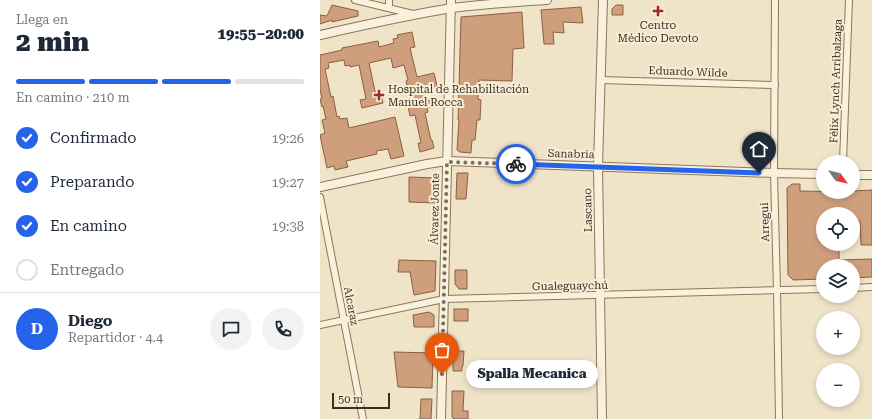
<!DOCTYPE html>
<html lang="es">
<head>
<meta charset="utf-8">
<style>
	body { margin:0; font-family:"Roboto Serif",serif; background:#f2f2f3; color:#1f2937; height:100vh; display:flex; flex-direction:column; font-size:15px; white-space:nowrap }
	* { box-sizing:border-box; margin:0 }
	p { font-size:13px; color:#747a83 }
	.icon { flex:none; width:22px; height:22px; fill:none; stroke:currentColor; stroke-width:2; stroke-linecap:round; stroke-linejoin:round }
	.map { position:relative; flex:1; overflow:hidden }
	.sheet { display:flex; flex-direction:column; background:#fff; width:320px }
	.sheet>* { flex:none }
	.needle { width:26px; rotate:124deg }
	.tools { position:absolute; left:496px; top:155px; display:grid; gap:8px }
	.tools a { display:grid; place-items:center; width:44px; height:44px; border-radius:50%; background:#fff; box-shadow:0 2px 6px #0003; font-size:20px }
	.scale { position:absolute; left:12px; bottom:10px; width:58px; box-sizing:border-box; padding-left:4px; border:2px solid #3d2e20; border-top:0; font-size:11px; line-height:14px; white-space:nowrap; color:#3d2e20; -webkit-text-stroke:3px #f7eed8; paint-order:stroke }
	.pin { position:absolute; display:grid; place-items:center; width:34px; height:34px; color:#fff; margin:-41px -17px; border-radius:50% 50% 50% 0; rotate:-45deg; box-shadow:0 0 4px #0007 }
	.pin .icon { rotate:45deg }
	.courier { position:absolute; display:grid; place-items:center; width:40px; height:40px; margin:-20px; border:3px solid #2563eb; border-radius:50%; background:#fff; color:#222; box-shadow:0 1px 5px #0007 }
	.bubble { position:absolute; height:28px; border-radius:14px; background:#fff; box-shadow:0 2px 6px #0003; font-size:13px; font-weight:800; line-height:28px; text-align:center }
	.summary em { font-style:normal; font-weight:800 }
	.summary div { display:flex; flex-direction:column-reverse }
	.summary { display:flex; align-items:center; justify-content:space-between; height:68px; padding:0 16px }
	h1 { font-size:26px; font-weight:800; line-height:30px }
	.bar { display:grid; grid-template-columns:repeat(4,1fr); gap:6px 4px; align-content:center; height:48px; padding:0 16px }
	.bar i { height:5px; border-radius:3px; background:#e0e1e3 }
	.bar .active { background:#2563eb }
	.bar p { grid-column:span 4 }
	.line { display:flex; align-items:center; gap:10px; padding:0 16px; border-top:1px solid #e0e1e3 }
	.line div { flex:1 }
	.round { display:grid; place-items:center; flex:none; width:42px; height:42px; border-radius:21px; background:#f2f2f3 }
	ol { padding:0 16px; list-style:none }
	li { display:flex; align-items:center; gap:12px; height:44px }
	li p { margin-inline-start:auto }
	li .icon { padding:4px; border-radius:50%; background:#2563eb; color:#fff; stroke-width:4 }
	li:last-child { color:#747a83 }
	li i { width:22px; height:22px; border:2px solid #e0e1e3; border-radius:50% }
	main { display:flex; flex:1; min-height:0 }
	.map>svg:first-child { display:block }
	.building { fill:#cf9f7d; stroke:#8d5f41 }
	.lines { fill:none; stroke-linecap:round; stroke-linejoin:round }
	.minor-casing { stroke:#8d765c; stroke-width:8 }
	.tertiary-casing { stroke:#8d765c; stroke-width:10 }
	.minor { stroke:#faf1dc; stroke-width:6 }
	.tertiary { stroke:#faf1dc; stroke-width:8 }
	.done { stroke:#7c6e5b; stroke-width:4; stroke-dasharray:0 7.2 }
	.route { stroke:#2563eb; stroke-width:5 }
	.poi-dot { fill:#9e2a2b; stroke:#f7eed8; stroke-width:1.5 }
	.labels { text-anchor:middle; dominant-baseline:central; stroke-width:4; stroke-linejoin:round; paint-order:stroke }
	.poi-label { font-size:11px; fill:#3d2e20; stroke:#f7eed8 }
	.street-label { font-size:11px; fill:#3d2e20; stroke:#f7eed8 }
</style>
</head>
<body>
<main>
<section class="sheet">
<div class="summary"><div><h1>2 min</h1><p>Llega en</p></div><em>19:55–20:00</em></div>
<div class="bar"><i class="active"></i><i class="active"></i><i class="active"></i><i></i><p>En camino · 210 m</p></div>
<ol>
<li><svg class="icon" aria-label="check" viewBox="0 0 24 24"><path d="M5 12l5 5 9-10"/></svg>Confirmado<p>19:26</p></li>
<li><svg class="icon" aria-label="check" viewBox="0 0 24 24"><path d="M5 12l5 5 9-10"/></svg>Preparando<p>19:27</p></li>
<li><svg class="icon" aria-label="check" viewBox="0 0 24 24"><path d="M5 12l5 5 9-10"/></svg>En camino<p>19:38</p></li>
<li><i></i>Entregado</li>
</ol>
<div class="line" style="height:72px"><b class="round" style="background:#2563eb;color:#fff">D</b><div><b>Diego</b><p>Repartidor · 4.4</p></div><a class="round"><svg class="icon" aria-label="chat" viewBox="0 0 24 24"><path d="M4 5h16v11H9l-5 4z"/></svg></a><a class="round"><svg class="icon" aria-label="phone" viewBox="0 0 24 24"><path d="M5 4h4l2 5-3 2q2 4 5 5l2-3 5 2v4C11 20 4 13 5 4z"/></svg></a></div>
</section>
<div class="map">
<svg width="552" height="419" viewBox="0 0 552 419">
	<rect width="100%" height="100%" fill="#f0e4c8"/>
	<g class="building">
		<path d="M12 5 38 11V16L12 22V20L0 24V15L7 16Z"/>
		<path d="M296 5H303V15H292V9Z"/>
		<path d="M261 7 263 23 243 22 244 33 233 32 234 44H224L221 10Z"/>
		<path d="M202 12 204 48 193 49 192 81 159 80 158 99 161 100 160 120H157L155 140H152L151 153 140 152 137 150 139 120H138L141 17Z"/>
		<path d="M92 32 95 47 90 48 97 77 114 73 117 86 102 90 105 101 110 100 111 107 107 108 108 112 105 113 111 140H112L114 148 100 152 98 143H101L95 115 90 116 87 101 90 100 86 81 88 80 84 65 73 68 71 58 49 63 56 96 61 95 63 103 42 108 40 100 46 99 39 65 30 67V65L25 66 24 60 8 63 9 68 5 69 11 97 13 96 17 117 19 116 20 119 27 118 29 128 75 117 84 156 71 159 68 149 56 151 57 154 26 161 28 167 15 170 14 166 7 168 0 135 5 133 2 120 6 119 3 106 2 107 0 99H2L0 89V55L22 50V48L58 41 59 47 74 43 73 39 78 38 77 35Z"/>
		<path d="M137 173H148L146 199H136Z"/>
		<path d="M89 177 118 178 117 203 89 202Z"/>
		<path d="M472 184H480V191L533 192V191L552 190V245H541L540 221H533V214H503V244H519V260L552 259V277L533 278V266H503V279L473 280 468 275 467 188Z"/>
		<path d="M79 260 116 261 115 291 94 295 90 272H78Z"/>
		<path d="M135 270H147V289H139L135 284Z"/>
		<rect x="134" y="309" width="14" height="12"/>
		<path d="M109 312 114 315V327H94L93 315Z"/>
		<path d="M133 351H144L143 366 142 367V371H133Z"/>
		<path d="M74 352 113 353 112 388 78 387Z"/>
		<path d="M132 391H144L143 411H148V419H134L132 417Z"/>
		<path d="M101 399H112L111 419H100Z"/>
	</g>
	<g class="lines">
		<g class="minor-casing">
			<g id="minor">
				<path d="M35 0 93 14"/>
				<path d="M455 0 454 173 457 290 459 419"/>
				<path d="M69 8V0"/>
				<path d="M280 80 455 85"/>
				<path d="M523 162 529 0"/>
				<path d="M0 197 43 419"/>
				<path d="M533 288 552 287"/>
				<path d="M0 325 124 299 503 289"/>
			</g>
		</g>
		<g class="tertiary-casing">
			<g id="tertiary">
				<path d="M0 35C44 25 88 15 132 8 164 4 195 2 227 0"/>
				<path d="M533 175H552"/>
				<path d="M0 187 107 164 127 161 454 173 503 174"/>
				<path d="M121 419 131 0"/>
				<path d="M282 419 278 166 283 0"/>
			</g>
		</g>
		<use href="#minor" class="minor"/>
		<use href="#tertiary" class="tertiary"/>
	</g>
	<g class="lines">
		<path class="done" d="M122 374 127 162 196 164"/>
		<path class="route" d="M196 164 439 173"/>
	</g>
	<g class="poi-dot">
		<path d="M336 5h4v4h4v4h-4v4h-4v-4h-4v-4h4z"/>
		<path d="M57 89h4v4h4v4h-4v4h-4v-4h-4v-4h4z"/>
	</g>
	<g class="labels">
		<g class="poi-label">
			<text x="338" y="25">Centro<tspan x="338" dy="13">Médico Devoto</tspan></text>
			<text x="68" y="89" text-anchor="start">Hospital de Rehabilitación<tspan x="68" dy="13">Manuel Rocca</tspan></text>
		</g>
		<g class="street-label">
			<text transform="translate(368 72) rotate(2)">Eduardo Wilde</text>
			<text transform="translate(516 81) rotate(-88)">Félix Lynch Arribalzaga</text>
			<text transform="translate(251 154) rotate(2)">Sanabria</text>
			<text transform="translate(115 209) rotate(-89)">Álvarez Jonte</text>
			<text transform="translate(268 210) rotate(-91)">Lascano</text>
			<text transform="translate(445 222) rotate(-92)">Arregui</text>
			<text transform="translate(250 286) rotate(-1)">Gualeguaychú</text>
			<text transform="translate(31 306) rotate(79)">Alcaraz</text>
		</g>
	</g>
</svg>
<div class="tools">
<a><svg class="needle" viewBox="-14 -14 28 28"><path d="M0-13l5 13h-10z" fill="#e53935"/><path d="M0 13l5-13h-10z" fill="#747a83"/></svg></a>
<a><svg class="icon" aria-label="locate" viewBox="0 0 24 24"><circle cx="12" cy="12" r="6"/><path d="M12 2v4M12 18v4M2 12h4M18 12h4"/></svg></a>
<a><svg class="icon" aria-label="layers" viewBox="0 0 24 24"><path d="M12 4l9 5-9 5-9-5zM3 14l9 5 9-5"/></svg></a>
<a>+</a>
<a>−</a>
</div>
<div class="scale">50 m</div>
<div class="pin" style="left:122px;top:374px;background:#ea580c"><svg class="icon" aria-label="bag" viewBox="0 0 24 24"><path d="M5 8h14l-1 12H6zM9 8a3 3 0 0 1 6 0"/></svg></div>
<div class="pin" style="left:439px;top:173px;background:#1f2937"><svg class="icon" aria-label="home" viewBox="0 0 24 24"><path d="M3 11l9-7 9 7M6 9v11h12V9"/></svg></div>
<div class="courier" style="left:196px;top:164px"><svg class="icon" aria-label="bike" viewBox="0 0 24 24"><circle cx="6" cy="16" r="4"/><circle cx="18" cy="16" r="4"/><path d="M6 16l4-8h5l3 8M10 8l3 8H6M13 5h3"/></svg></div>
<div class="bubble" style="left:146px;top:360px;width:132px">Spalla Mecanica</div>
</div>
</main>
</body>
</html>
